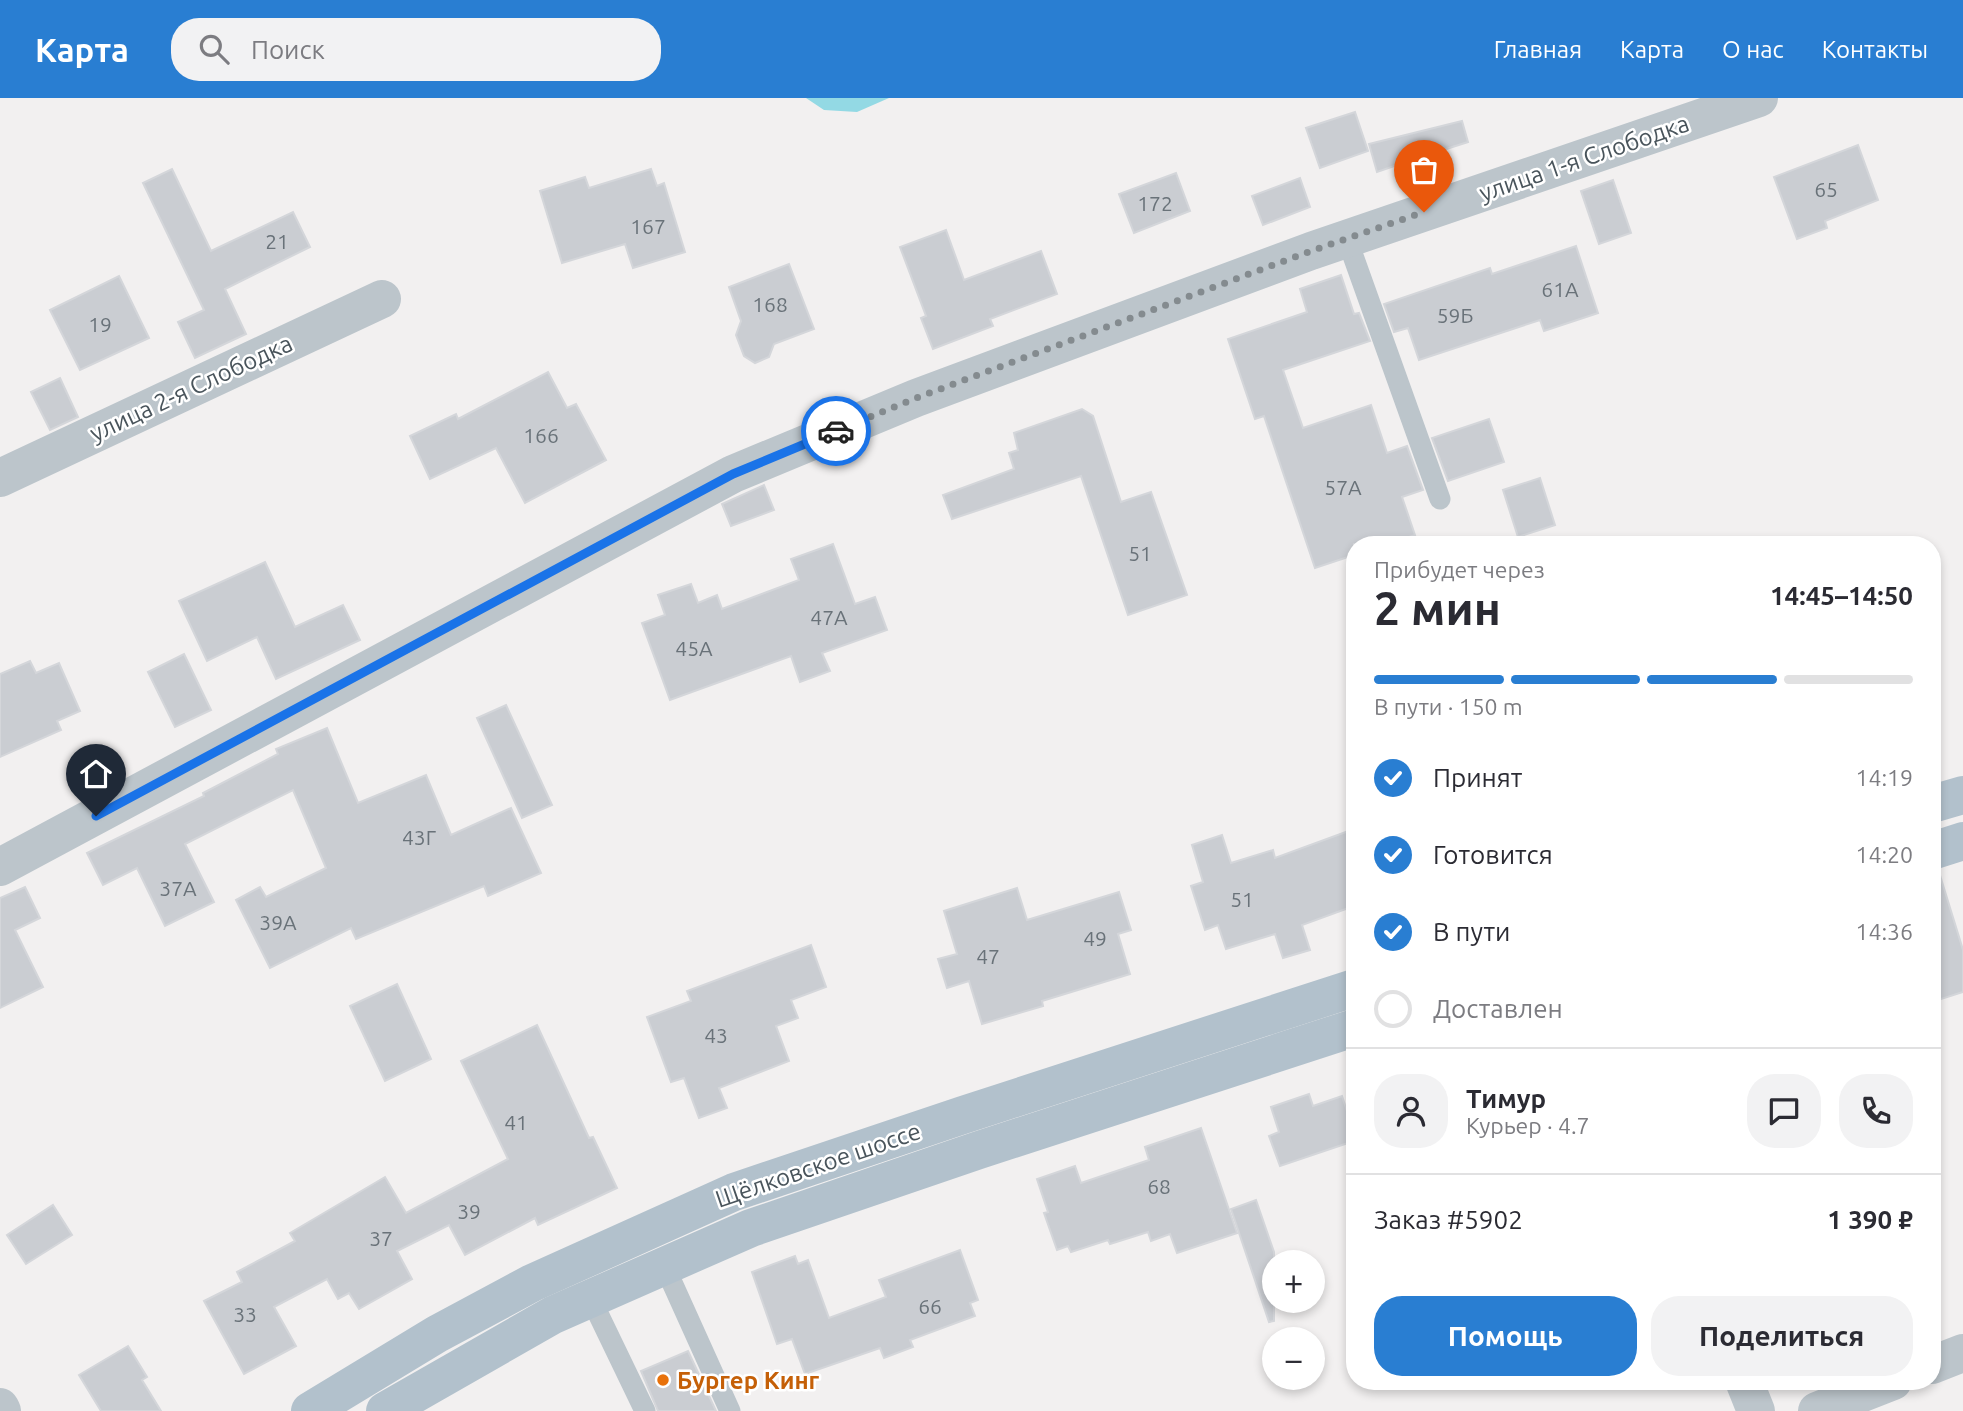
<!DOCTYPE html>
<html lang="ru">
<head>
<meta charset="utf-8">
<style>
	body { margin:0; font-family:Ubuntu,sans-serif; background:#f2f2f3; color:#2b2b33; height:100vh; display:flex; flex-direction:column; font-size:26px; white-space:nowrap }
	* { box-sizing:border-box; margin:0 }
	p { font-size:23px; color:#7c7c81 }
	.icon { flex:none; width:38px; height:38px; fill:none; stroke:currentColor; stroke-width:2; stroke-linecap:round; stroke-linejoin:round }
	.map { position:relative; flex:1; overflow:hidden }
	.details { position:absolute; left:1346px; top:438px; width:595px; height:854px; display:flex; flex-direction:column; background:#fff; border-radius:28px; box-shadow:0 4px 10px #0003 }
	.details>* { flex:none }
	.fabs { position:absolute; left:1262px; top:1152px; display:grid; gap:14px }
	.fabs a { display:grid; place-items:center; width:63px; height:63px; border-radius:50%; background:#fff; box-shadow:0 4px 10px #0003; font-size:35px }
	.pin { position:absolute; display:grid; place-items:center; width:60px; height:60px; color:#fff; margin:-72px -30px; border-radius:50% 50% 50% 0; rotate:-45deg; box-shadow:0 0 7px #0007 }
	.pin .icon { rotate:45deg }
	.courier { position:absolute; display:grid; place-items:center; width:70px; height:70px; margin:-35px; border:5px solid #1a73e8; border-radius:50%; background:#fff; color:#222; box-shadow:0 2px 9px #0007 }
	.summary em { font-style:normal; font-weight:600 }
	.summary div { display:flex; flex-direction:column-reverse }
	.summary { display:flex; align-items:center; justify-content:space-between; height:119px; padding:0 28px }
	h1 { font-size:46px; font-weight:600; line-height:52px }
	.bar { display:grid; grid-template-columns:repeat(4,1fr); gap:10px 7px; align-content:center; height:84px; padding:0 28px }
	.bar i { height:9px; border-radius:5px; background:#e1e1e2 }
	.bar .on { background:#297ed2 }
	.bar p { grid-column:span 4 }
	.line { display:flex; align-items:center; gap:18px; padding:0 28px; border-top:2px solid #e1e1e2 }
	.line div { flex:1 }
	.round { display:grid; place-items:center; flex:none; width:74px; height:74px; border-radius:28px; background:#f2f2f3 }
	ol { padding:0 28px; list-style:none }
	li { display:flex; align-items:center; gap:21px; height:77px }
	li p { margin-inline-start:auto }
	li .icon { padding:7px; border-radius:50%; background:#297ed2; color:#fff; stroke-width:4 }
	li:last-child { color:#7c7c81 }
	li i { width:38px; height:38px; border:4px solid #e1e1e2; border-radius:50% }
	.action { display:flex; gap:14px; margin-top:auto; padding:14px 28px }
	.action a { flex:1; height:80px; border-radius:28px; background:#297ed2; color:#fff; font-size:28px; font-weight:600; line-height:80px; text-align:center }
	.action a+a { background:#f2f2f3; color:#2b2b33 }
	header { display:flex; align-items:center; gap:42px; box-sizing:border-box; height:98px; padding:0 35px; background:#297ed2; color:#fff }
	header strong { font-size:33px }
	nav { display:flex; gap:38px; margin-inline-start:auto; font-size:24px }
	.search { width:490px; height:63px; background:#f2f2f3; display:flex; align-items:center; gap:18px; box-sizing:border-box; padding:0 24px; border-radius:28px; color:#7c7c81; font-size:26px }
	.map>svg:first-child { display:block }
	.water { fill:#93d9e4 }
	.building { fill:#cacdd2; stroke:#d4d6da; stroke-width:2 }
	.lines { fill:none; stroke-linecap:round; stroke-linejoin:round }
	.service { stroke:#bcc5cb; stroke-width:21 }
	.minor { stroke:#bcc5cb; stroke-width:38 }
	.primary { stroke:#b2c1cc; stroke-width:38 }
	.done { stroke:#848b8f; stroke-width:7; stroke-dasharray:0 12.6 }
	.route { stroke:#1a73e8; stroke-width:9 }
	.food-dot { fill:#e8710a; stroke:#fff; stroke-width:2.5 }
	.labels { text-anchor:middle; dominant-baseline:central; stroke-width:5; stroke-linejoin:round; paint-order:stroke }
	.number-label { font-size:21px; fill:#697279 }
	.street-label { font-size:24px; fill:#49545b; stroke:#fff }
	.food-label { font-size:24px; font-weight:bold; fill:#c56008; stroke:#fff; text-anchor:start }
</style>
</head>
<body>
<header>
<strong>Карта</strong>
<div class="search"><svg class="icon" aria-label="search" viewBox="0 0 24 24"><circle cx="10" cy="10" r="6"/><path d="M15 15l6 6"/></svg>Поиск</div>
<nav><a>Главная</a><a>Карта</a><a>О нас</a><a>Контакты</a></nav>
</header>
<div class="map">
<svg width="1963" height="1313" viewBox="0 0 1963 1313">
	<rect width="100%" height="100%" fill="#f2f0f0"/>
	<path class="water" d="M806 0H889L857 14 824 12Z"/>
	<g class="building">
		<path d="M1355 14 1368 53 1320 70 1306 30Z"/>
		<path d="M1462 23 1468 44 1440 53 1442 59 1407 68 1406 64 1377 74 1369 46Z"/>
		<path d="M1858 47 1878 102 1825 123 1827 130 1797 141 1774 79Z"/>
		<path d="M172 71 211 153 293 114 310 149 225 191 246 236 195 260 178 224 204 212 143 85Z"/>
		<path d="M651 71 657 88 664 85 685 154 633 170 625 146 562 165 540 93 585 79 589 90Z"/>
		<path d="M1176 75 1190 113 1134 135 1119 96Z"/>
		<path d="M1300 80 1310 109 1263 127 1252 98Z"/>
		<path d="M1613 82 1631 135 1599 146 1581 93Z"/>
		<path d="M946 132 964 182 1041 153 1057 196 990 221 993 228 933 251 921 220 926 218 900 149Z"/>
		<path d="M1576 148 1598 215 1544 233 1540 222 1419 262 1408 230 1394 234 1384 206 1490 170 1492 176Z"/>
		<path d="M789 166 814 231 774 246 769 259 755 265 744 258 736 237 741 223 729 189Z"/>
		<path d="M1341 177 1354 216 1359 215 1370 243 1283 272 1303 330 1371 307 1387 355 1407 348 1423 392 1402 399 1415 437 1388 446H1354V457L1315 470 1264 318 1255 321 1228 241 1307 214 1300 191Z"/>
		<path d="M119 178 149 240 80 272 50 212Z"/>
		<path d="M548 274 567 310 576 306 606 362 525 405 496 350 430 381 410 338 456 316 458 321Z"/>
		<path d="M60 280 78 319 50 332 31 294Z"/>
		<path d="M1082 311 1093 318 1121 404 1151 394 1187 497 1128 517 1081 378 952 421 943 397 1014 371 1009 355 1018 352 1014 335Z"/>
		<path d="M1489 321 1504 364 1448 383 1432 340Z"/>
		<path d="M1540 380 1555 427 1518 439 1503 392Z"/>
		<path d="M764 387 774 412 731 428 722 406Z"/>
		<path d="M833 446 855 506 875 499 887 532 822 555 830 573 800 584 791 558 670 602 642 525 665 517 658 497 691 486 698 505 717 497 722 511 799 482 791 461Z"/>
		<path d="M265 464 295 529 343 507 360 542 276 581 257 539 207 563 179 503Z"/>
		<path d="M184 556 211 612 175 629 148 574Z"/>
		<path d="M30 563 36 575 59 565 80 613 57 623 61 632 0 659V576Z"/>
		<path d="M506 607 552 707 522 720 477 620Z"/>
		<path d="M327 630 358 705 426 677 451 737 511 710 541 775 488 798 484 788 356 841 351 830 270 870 236 802 260 789 266 799 326 770 293 692 185 746 214 804 165 828 137 770 103 787 87 755 204 698 203 695 278 656 276 651Z"/>
		<path d="M1354 731V808L1302 827 1310 852 1283 860 1275 836 1226 851 1218 827 1205 832 1191 788 1203 784 1192 747 1222 737 1231 765 1273 752 1275 760Z"/>
		<path d="M1939 774 1963 852V894L1932 904V775Z"/>
		<path d="M25 789 40 820 15 832 43 889 0 910V800Z"/>
		<path d="M1017 790 1027 822 1119 794 1131 832 1118 836 1130 876 1042 903 1043 908 982 926 969 883 947 890 938 861 957 856 944 813Z"/>
		<path d="M811 847 826 889 791 902 798 920 776 928 789 963 719 990 727 1010 699 1020 684 980 671 984 647 919 691 903 687 893Z"/>
		<path d="M397 886 431 961 385 983 350 908Z"/>
		<path d="M537 927 589 1040 593 1039 617 1090 538 1127 535 1120 465 1157 449 1127 397 1153 412 1181 359 1211 349 1195 338 1201 327 1181 274 1209 296 1248 244 1276 204 1203 242 1184 237 1174 295 1143 290 1135 385 1079 406 1115 508 1061 461 963Z"/>
		<path d="M1309 996 1313 1008 1342 998 1354 1034V1043L1280 1068 1269 1038 1279 1034 1271 1009Z"/>
		<path d="M1201 1030 1237 1135 1177 1155 1170 1136 1151 1143 1148 1134 1110 1146 1108 1142 1071 1154 1068 1148 1057 1152 1044 1115 1048 1114 1037 1081 1075 1068 1081 1085 1149 1062 1145 1049Z"/>
		<path d="M1256 1102 1274 1154V1223L1269 1224 1231 1111Z"/>
		<path d="M53 1107 72 1137 26 1166 7 1137Z"/>
		<path d="M960 1152 978 1202 970 1205 975 1218 910 1242 913 1249 884 1260 880 1250 805 1276 792 1241 777 1246 752 1174 795 1158 798 1166 808 1162 829 1220 886 1199 879 1182Z"/>
		<path d="M128 1248 147 1279 142 1282 161 1313H101L79 1277Z"/>
		<path d="M688 1253 716 1313H658L641 1273Z"/>
	</g>
	<g class="lines">
		<g class="service">
			<path d="M1347 141 1440 401"/>
			<path d="M665 1169 730 1313"/>
			<path d="M591 1201 645 1313"/>
		</g>
		<g class="minor">
			<path d="M0 380 382 201"/>
			<path d="M0 769 733 376 916 300 1311 153 1759 0"/>
			<path d="M1932 1267 1963 1255"/>
			<path d="M1744 1283 1756 1313"/>
			<path d="M0 1309 2 1313"/>
			<path d="M1817 1313 1893 1283"/>
		</g>
		<g class="primary">
			<path d="M1932 706 1963 697"/>
			<path d="M1932 753 1963 743"/>
			<path d="M310 1313 437 1236 532 1185 734 1094 963 1017 1354 890"/>
			<path d="M385 1313 553 1217 751 1130 979 1052 1354 930"/>
		</g>
	</g>
	<g class="lines">
		<path class="done" d="M836 333 916 300 1311 153 1424 114"/>
		<path class="route" d="M96 718 733 376 836 333"/>
	</g>
	<circle class="food-dot" cx="663" cy="1282" r="7"/>
	<g class="labels">
		<g class="number-label">
			<text x="1826" y="91">65</text>
			<text x="1155" y="105">172</text>
			<text x="648" y="128">167</text>
			<text x="277" y="143">21</text>
			<text x="1560" y="191">61А</text>
			<text x="770" y="206">168</text>
			<text x="1455" y="217">59Б</text>
			<text x="100" y="226">19</text>
			<text x="541" y="337">166</text>
			<text x="1343" y="389">57А</text>
			<text x="1140" y="455">51</text>
			<text x="829" y="519">47А</text>
			<text x="694" y="550">45А</text>
			<text x="419" y="739">43Г</text>
			<text x="178" y="790">37А</text>
			<text x="1242" y="801">51</text>
			<text x="278" y="824">39А</text>
			<text x="1095" y="840">49</text>
			<text x="988" y="858">47</text>
			<text x="716" y="937">43</text>
			<text x="516" y="1024">41</text>
			<text x="1159" y="1088">68</text>
			<text x="469" y="1113">39</text>
			<text x="381" y="1140">37</text>
			<text x="930" y="1208">66</text>
			<text x="245" y="1216">33</text>
		</g>
		<g class="street-label">
			<text transform="translate(1584 60) rotate(-19)">улица 1-я Слободка</text>
			<text transform="translate(191 290) rotate(-25)">улица 2-я Слободка</text>
			<text transform="translate(818 1067) rotate(-19)">Щёлковское шоссе</text>
		</g>
		<g class="food-label">
			<text x="677" y="1282">Бургер Кинг</text>
		</g>
	</g>
</svg>
<div class="fabs">
<a>+</a>
<a>−</a>
</div>
<div class="pin" style="left:1424px;top:114px;background:#ea580c"><svg class="icon" aria-label="bag" viewBox="0 0 24 24"><path d="M5 8h14l-1 12H6zM9 8a3 3 0 0 1 6 0"/></svg></div>
<div class="pin" style="left:96px;top:718px;background:#1f2937"><svg class="icon" aria-label="home" viewBox="0 0 24 24"><path d="M3 11l9-7 9 7M6 9v11h12V9"/></svg></div>
<div class="courier" style="left:836px;top:333px"><svg class="icon" aria-label="car" viewBox="0 0 24 24"><path d="M5 17H2v-5l4-1 3-4h7l3 4 3 1v5h-3M9 17h6M6 11h13"/><circle cx="7" cy="17" r="2"/><circle cx="17" cy="17" r="2"/></svg></div>
<section class="details">
<div class="summary"><div><h1>2 мин</h1><p>Прибудет через</p></div><em>14:45–14:50</em></div>
<div class="bar"><i class="on"></i><i class="on"></i><i class="on"></i><i></i><p>В пути · 150 m</p></div>
<ol>
<li><svg class="icon" aria-label="check" viewBox="0 0 24 24"><path d="M5 12l5 5 9-10"/></svg>Принят<p>14:19</p></li>
<li><svg class="icon" aria-label="check" viewBox="0 0 24 24"><path d="M5 12l5 5 9-10"/></svg>Готовится<p>14:20</p></li>
<li><svg class="icon" aria-label="check" viewBox="0 0 24 24"><path d="M5 12l5 5 9-10"/></svg>В пути<p>14:36</p></li>
<li><i></i>Доставлен</li>
</ol>
<div class="line" style="height:126px"><a class="round"><svg class="icon" aria-label="person" viewBox="0 0 24 24"><circle cx="12" cy="8" r="4"/><path d="M4 21q1-7 8-7t8 7"/></svg></a><div><b>Тимур</b><p>Курьер · 4.7</p></div><a class="round"><svg class="icon" aria-label="chat" viewBox="0 0 24 24"><path d="M4 5h16v11H9l-5 4z"/></svg></a><a class="round"><svg class="icon" aria-label="phone" viewBox="0 0 24 24"><path d="M5 4h4l2 5-3 2q2 4 5 5l2-3 5 2v4C11 20 4 13 5 4z"/></svg></a></div>
<div class="line" style="height:91px"><div>Заказ #5902</div><b>1 390 ₽</b></div>
<div class="action"><a>Помощь</a><a>Поделиться</a></div>
</section>
</div>
</body>
</html>
